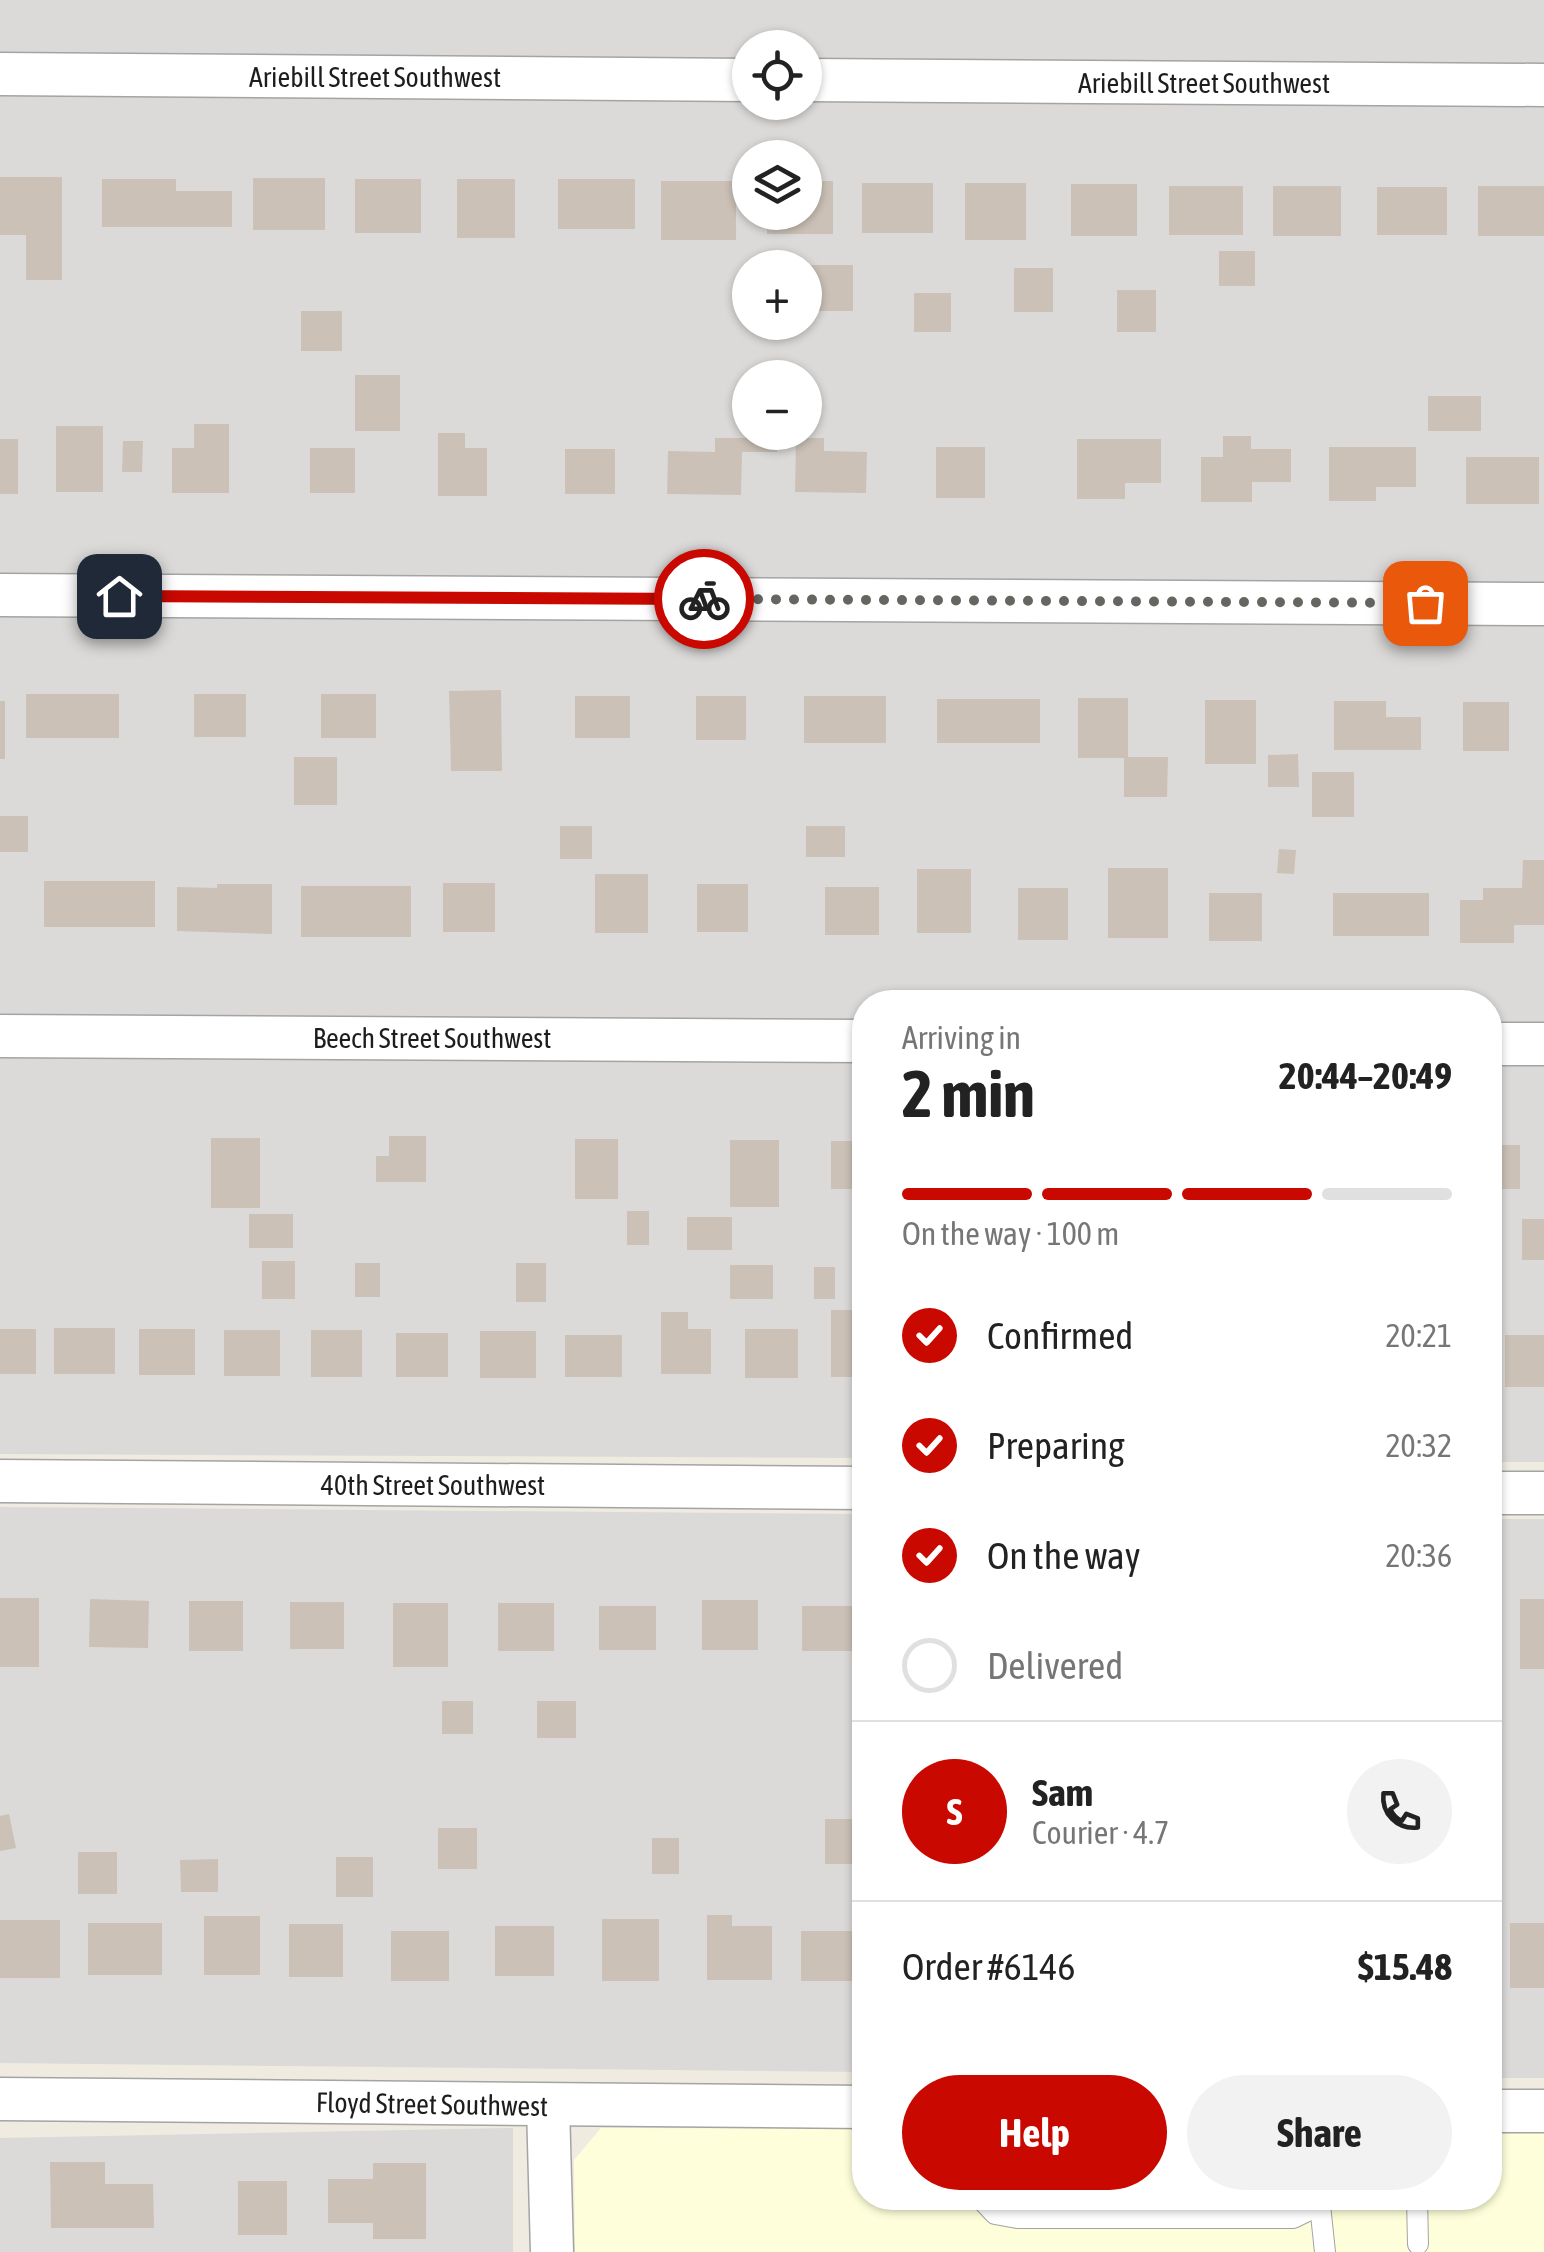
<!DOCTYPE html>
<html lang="en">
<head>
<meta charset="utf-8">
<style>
	body { margin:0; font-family:"Asap Condensed",sans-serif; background:#f2f2f2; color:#222; height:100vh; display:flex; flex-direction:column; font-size:38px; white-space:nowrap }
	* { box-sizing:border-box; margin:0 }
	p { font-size:32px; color:#767676 }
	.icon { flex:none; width:55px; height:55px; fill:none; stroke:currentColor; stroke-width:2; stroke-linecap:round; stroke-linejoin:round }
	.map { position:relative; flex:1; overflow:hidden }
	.panel { position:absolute; left:852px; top:990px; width:650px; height:1220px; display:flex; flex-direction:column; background:#fff; border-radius:40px; box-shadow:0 2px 8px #0004 }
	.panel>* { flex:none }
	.buttons { position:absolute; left:732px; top:30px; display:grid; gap:20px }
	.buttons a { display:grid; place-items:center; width:90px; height:90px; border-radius:50%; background:#fff; box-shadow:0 2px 8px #0004; font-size:50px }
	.pin { position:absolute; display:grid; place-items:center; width:85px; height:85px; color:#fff; margin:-42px; border-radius:20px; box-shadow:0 5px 15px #0006 }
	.courier { position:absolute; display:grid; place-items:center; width:100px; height:100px; margin:-50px; border:8px solid #c90800; border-radius:50%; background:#fff; color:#222; box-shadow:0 2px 12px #0007 }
	.head em { font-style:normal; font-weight:700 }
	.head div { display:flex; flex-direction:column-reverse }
	.head { display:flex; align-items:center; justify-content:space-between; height:170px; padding:0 50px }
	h1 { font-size:65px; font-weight:700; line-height:75px }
	.bar { display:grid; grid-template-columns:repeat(4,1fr); gap:15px 10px; align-content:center; height:120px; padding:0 50px }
	.bar i { height:12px; border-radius:8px; background:#e0e0e0 }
	.bar .selected { background:#c90800 }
	.bar p { grid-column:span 4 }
	.line { display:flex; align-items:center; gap:25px; padding:0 50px; border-top:2px solid #e0e0e0 }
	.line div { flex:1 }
	.round { display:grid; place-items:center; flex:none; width:105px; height:105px; border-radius:52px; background:#f2f2f2 }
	ol { padding:0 50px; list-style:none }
	li { display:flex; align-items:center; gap:30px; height:110px }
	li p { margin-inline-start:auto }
	li .icon { padding:10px; border-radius:50%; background:#c90800; color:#fff; stroke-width:4 }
	li:last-child { color:#767676 }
	li i { width:55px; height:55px; border:5px solid #e0e0e0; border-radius:50% }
	.action { display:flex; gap:20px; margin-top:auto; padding:20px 50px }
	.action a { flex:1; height:115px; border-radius:60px; background:#c90800; color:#fff; font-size:40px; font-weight:700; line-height:115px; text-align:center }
	.action a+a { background:#f2f2f2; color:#222 }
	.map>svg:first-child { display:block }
	.residential { fill:#dbdad9; fill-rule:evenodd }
	.education { fill:#feffda }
	.building { fill:#cbc1b7 }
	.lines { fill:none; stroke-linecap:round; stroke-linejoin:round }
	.lane-casing { stroke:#a4a4a4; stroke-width:22 }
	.street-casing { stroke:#a4a4a4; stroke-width:45 }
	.lane { stroke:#fff; stroke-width:20 }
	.street { stroke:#fff; stroke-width:42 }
	.done { stroke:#666562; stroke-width:10; stroke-dasharray:0 18 }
	.route { stroke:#c90800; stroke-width:12 }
	.labels { text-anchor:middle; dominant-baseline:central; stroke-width:8; stroke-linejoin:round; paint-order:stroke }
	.street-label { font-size:28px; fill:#1d1d1d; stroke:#fff }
</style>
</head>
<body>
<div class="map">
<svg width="1544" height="2252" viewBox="0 0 1544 2252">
	<rect width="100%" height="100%" fill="#efebe1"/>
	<g class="residential">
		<path d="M0 0H1544V1462H1490V1002H865V1458L0 1454ZM750 48H805V102H750ZM750 158H805V212H750ZM750 268H805V322H750ZM750 378H805V432H750Z"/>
		<path d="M0 1507 865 1514V2072L0 2063Z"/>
		<rect x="1490" y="1519" width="54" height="559"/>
		<path d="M513 2128V2252H0V2138Z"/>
	</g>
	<path class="education" d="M601 2128 865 2129V2198H1490V2130H1544V2252H575L574 2160Z"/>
	<g class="building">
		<path d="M0 177H62V280H26V235H0Z"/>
		<rect x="253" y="178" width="72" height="52"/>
		<path d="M102 179H176V191H232V227H102Z"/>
		<rect x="355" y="179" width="66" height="54"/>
		<rect x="457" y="179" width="58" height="59"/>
		<rect x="558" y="179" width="77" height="50"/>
		<rect x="661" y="181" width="75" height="59"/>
		<path d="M805 181H833V234H767V212H805Z"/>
		<rect x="862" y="183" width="71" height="50"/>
		<rect x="965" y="183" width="61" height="57"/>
		<rect x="1071" y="184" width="66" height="52"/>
		<rect x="1169" y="186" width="74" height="49"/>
		<rect x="1273" y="186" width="68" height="50"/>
		<rect x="1478" y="186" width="66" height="50"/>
		<rect x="1377" y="187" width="70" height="48"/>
		<rect x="1219" y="251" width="36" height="35"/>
		<rect x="809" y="265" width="44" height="46"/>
		<rect x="1014" y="268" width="39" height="44"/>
		<rect x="1117" y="290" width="39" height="42"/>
		<rect x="914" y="293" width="37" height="39"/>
		<rect x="301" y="311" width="41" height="40"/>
		<rect x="355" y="375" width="45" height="56"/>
		<rect x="1428" y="396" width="53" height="35"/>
		<path d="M194 424H229V493H172V448H194Z"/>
		<rect x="56" y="426" width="47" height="66"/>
		<path d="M752 432H777V452H742L741 495 667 494 668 451 715 452V438H752Z"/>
		<path d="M438 433H465V448H487V496H438Z"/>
		<path d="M1223 436H1251V449H1291V482H1252V502H1201V457H1223Z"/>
		<path d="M796 438H824V451L867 452 866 493 795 492Z"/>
		<rect x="0" y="439" width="18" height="55"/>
		<path d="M1077 439H1161V483H1125V499H1077Z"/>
		<path d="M123 441H143L142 472H122Z"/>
		<rect x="936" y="447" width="49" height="51"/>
		<path d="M1329 447H1416V487H1376V501H1329Z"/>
		<rect x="310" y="448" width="45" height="45"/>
		<rect x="565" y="449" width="50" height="45"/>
		<rect x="1466" y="457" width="73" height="47"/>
		<path d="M501 690 502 771H451L449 691Z"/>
		<rect x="26" y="694" width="93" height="44"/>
		<rect x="194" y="694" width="52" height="43"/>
		<rect x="321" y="694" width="55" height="44"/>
		<rect x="575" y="696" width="55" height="42"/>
		<rect x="696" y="696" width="50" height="44"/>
		<rect x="804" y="696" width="82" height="47"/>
		<path d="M1078 698H1128V757H1168L1167 797H1124V758H1078Z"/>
		<rect x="937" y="699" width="103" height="44"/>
		<rect x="1205" y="700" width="51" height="64"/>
		<rect x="0" y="701" width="5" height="58"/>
		<path d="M1334 701H1386V717H1421V750H1334Z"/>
		<rect x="1463" y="702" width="46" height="49"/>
		<path d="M1298 754 1299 787H1268V755Z"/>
		<rect x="294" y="757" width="43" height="48"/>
		<rect x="1312" y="772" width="42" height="45"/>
		<rect x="0" y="816" width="28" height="36"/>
		<rect x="560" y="826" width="32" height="33"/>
		<rect x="806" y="826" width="39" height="31"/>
		<path d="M1279 849 1296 850 1294 874 1277 873Z"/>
		<path d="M1523 860H1544V925H1514V943H1460V900H1483V888H1522Z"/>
		<rect x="1108" y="868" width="60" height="70"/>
		<rect x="917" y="869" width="54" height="64"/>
		<rect x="595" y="874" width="53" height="59"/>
		<rect x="44" y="881" width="111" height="46"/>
		<rect x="443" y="883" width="52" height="49"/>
		<path d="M217 884H272V934L177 931V887L217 888Z"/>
		<rect x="697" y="884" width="51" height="48"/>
		<rect x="301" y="886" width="110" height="51"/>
		<rect x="825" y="887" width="54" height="48"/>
		<rect x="1018" y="888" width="50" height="52"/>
		<rect x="1209" y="893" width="53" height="48"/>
		<rect x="1333" y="893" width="96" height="43"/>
		<path d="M389 1136H426V1182H376V1156H389Z"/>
		<rect x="211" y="1138" width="49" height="70"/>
		<rect x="575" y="1139" width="43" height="60"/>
		<rect x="730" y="1140" width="49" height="67"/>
		<rect x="831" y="1141" width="34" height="48"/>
		<rect x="1490" y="1145" width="30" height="44"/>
		<rect x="627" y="1211" width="22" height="34"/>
		<rect x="249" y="1214" width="44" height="34"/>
		<rect x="687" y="1217" width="45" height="33"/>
		<rect x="1522" y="1219" width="22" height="41"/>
		<rect x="262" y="1261" width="33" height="38"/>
		<rect x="355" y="1263" width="25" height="34"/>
		<rect x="516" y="1263" width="30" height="39"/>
		<rect x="730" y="1265" width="43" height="34"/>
		<rect x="814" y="1267" width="21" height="32"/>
		<path d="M831 1310H856V1330H865V1377H831Z"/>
		<path d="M661 1312H688V1329H711V1374H661Z"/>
		<rect x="54" y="1328" width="61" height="46"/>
		<rect x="0" y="1329" width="36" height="45"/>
		<rect x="139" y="1329" width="56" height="46"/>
		<rect x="745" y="1329" width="53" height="49"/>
		<rect x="224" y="1330" width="56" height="46"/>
		<rect x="311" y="1330" width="51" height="47"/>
		<rect x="480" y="1331" width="56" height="47"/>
		<rect x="396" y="1333" width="52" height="44"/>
		<rect x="565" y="1335" width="57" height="42"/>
		<rect x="1505" y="1335" width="39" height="52"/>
		<rect x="0" y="1598" width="39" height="69"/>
		<path d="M90 1599 149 1601 148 1648 89 1647Z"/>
		<rect x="1520" y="1599" width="24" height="70"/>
		<rect x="702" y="1600" width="56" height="50"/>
		<rect x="189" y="1601" width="54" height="50"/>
		<rect x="290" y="1602" width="54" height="47"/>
		<rect x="393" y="1603" width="55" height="64"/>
		<rect x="498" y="1603" width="56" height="48"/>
		<rect x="599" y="1606" width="57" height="44"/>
		<rect x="802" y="1606" width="52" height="45"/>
		<rect x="442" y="1701" width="31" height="33"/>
		<rect x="537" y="1701" width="39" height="37"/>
		<path d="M9 1814 16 1848 0 1851V1816Z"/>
		<rect x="825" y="1819" width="40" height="45"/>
		<rect x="438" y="1828" width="39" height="41"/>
		<rect x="652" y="1838" width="27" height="36"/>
		<rect x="78" y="1852" width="39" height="42"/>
		<rect x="336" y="1857" width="37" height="40"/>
		<path d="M218 1859V1892H181L180 1860Z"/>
		<path d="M707 1915H732V1926H772V1980H707Z"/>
		<rect x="204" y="1916" width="56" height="59"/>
		<rect x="602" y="1919" width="57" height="62"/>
		<rect x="0" y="1920" width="60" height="58"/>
		<rect x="88" y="1923" width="74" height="52"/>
		<rect x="1510" y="1923" width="34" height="65"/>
		<rect x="289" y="1924" width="54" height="53"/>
		<rect x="495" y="1926" width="59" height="50"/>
		<rect x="391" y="1931" width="58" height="50"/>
		<rect x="801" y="1931" width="55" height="50"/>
		<path d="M50 2162H105V2184H153L154 2228H51Z"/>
		<path d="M373 2163H426V2239H373V2223H328V2179H373Z"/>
		<rect x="238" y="2181" width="49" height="54"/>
	</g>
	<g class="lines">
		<g class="lane-casing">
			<g id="lane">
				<path d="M980 2198 995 2214 1017 2218H1293L1320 2205 1322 2198"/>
				<path d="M1417 2198 1418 2244"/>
				<path d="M1320 2205 1325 2252"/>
			</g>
		</g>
		<g class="street-casing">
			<g id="street">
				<path d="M0 74 750 80"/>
				<path d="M805 80 1544 85"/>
				<path d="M0 595 1544 604"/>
				<path d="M0 1036 865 1041"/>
				<path d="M1490 1044H1544"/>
				<path d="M0 1481 865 1488"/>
				<path d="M1490 1493H1544"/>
				<path d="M0 2099 865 2107"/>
				<path d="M548 2106 552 2252"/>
				<path d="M1490 2111H1544"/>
			</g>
		</g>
		<use href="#lane" class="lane"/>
		<use href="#street" class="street"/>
	</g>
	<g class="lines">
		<path class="done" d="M704 599 1425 603"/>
		<path class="route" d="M119 596 704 599"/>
	</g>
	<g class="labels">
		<g class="street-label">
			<text x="375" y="77">Ariebill Street Southwest</text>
			<text x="1204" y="83">Ariebill Street Southwest</text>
			<text x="432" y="1038">Beech Street Southwest</text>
			<text x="433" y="1485">40th Street Southwest</text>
			<text transform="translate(432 2104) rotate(1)">Floyd Street Southwest</text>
		</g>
	</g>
</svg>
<div class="buttons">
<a><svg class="icon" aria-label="locate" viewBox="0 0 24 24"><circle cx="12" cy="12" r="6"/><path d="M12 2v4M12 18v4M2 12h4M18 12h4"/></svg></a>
<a><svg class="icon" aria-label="layers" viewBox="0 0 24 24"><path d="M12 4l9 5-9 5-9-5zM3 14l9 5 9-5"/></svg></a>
<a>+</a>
<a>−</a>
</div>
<div class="pin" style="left:1425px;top:603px;background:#ea580c"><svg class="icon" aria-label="bag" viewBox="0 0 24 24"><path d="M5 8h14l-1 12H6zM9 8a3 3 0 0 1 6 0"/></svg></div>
<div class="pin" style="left:119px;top:596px;background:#1f2937"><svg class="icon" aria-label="home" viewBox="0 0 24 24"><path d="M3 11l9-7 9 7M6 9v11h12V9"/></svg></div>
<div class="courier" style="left:704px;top:599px"><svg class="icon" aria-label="bike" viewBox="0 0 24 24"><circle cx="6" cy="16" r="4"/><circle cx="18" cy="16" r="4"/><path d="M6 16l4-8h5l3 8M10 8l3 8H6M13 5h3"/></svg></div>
<section class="panel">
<div class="head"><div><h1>2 min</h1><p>Arriving in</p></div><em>20:44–20:49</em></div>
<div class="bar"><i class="selected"></i><i class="selected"></i><i class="selected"></i><i></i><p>On the way · 100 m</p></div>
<ol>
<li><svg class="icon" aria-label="check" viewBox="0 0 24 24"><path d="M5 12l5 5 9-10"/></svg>Confirmed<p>20:21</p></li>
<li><svg class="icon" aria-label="check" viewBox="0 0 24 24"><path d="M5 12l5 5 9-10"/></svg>Preparing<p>20:32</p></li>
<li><svg class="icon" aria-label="check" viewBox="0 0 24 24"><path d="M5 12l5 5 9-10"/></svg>On the way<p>20:36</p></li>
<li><i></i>Delivered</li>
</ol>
<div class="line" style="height:180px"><b class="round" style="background:#c90800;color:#fff">S</b><div><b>Sam</b><p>Courier · 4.7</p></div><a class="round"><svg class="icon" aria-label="phone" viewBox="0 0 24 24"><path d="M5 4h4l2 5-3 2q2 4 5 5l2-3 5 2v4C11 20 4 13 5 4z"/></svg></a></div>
<div class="line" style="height:130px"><div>Order #6146</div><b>$15.48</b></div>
<div class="action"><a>Help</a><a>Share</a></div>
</section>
</div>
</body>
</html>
